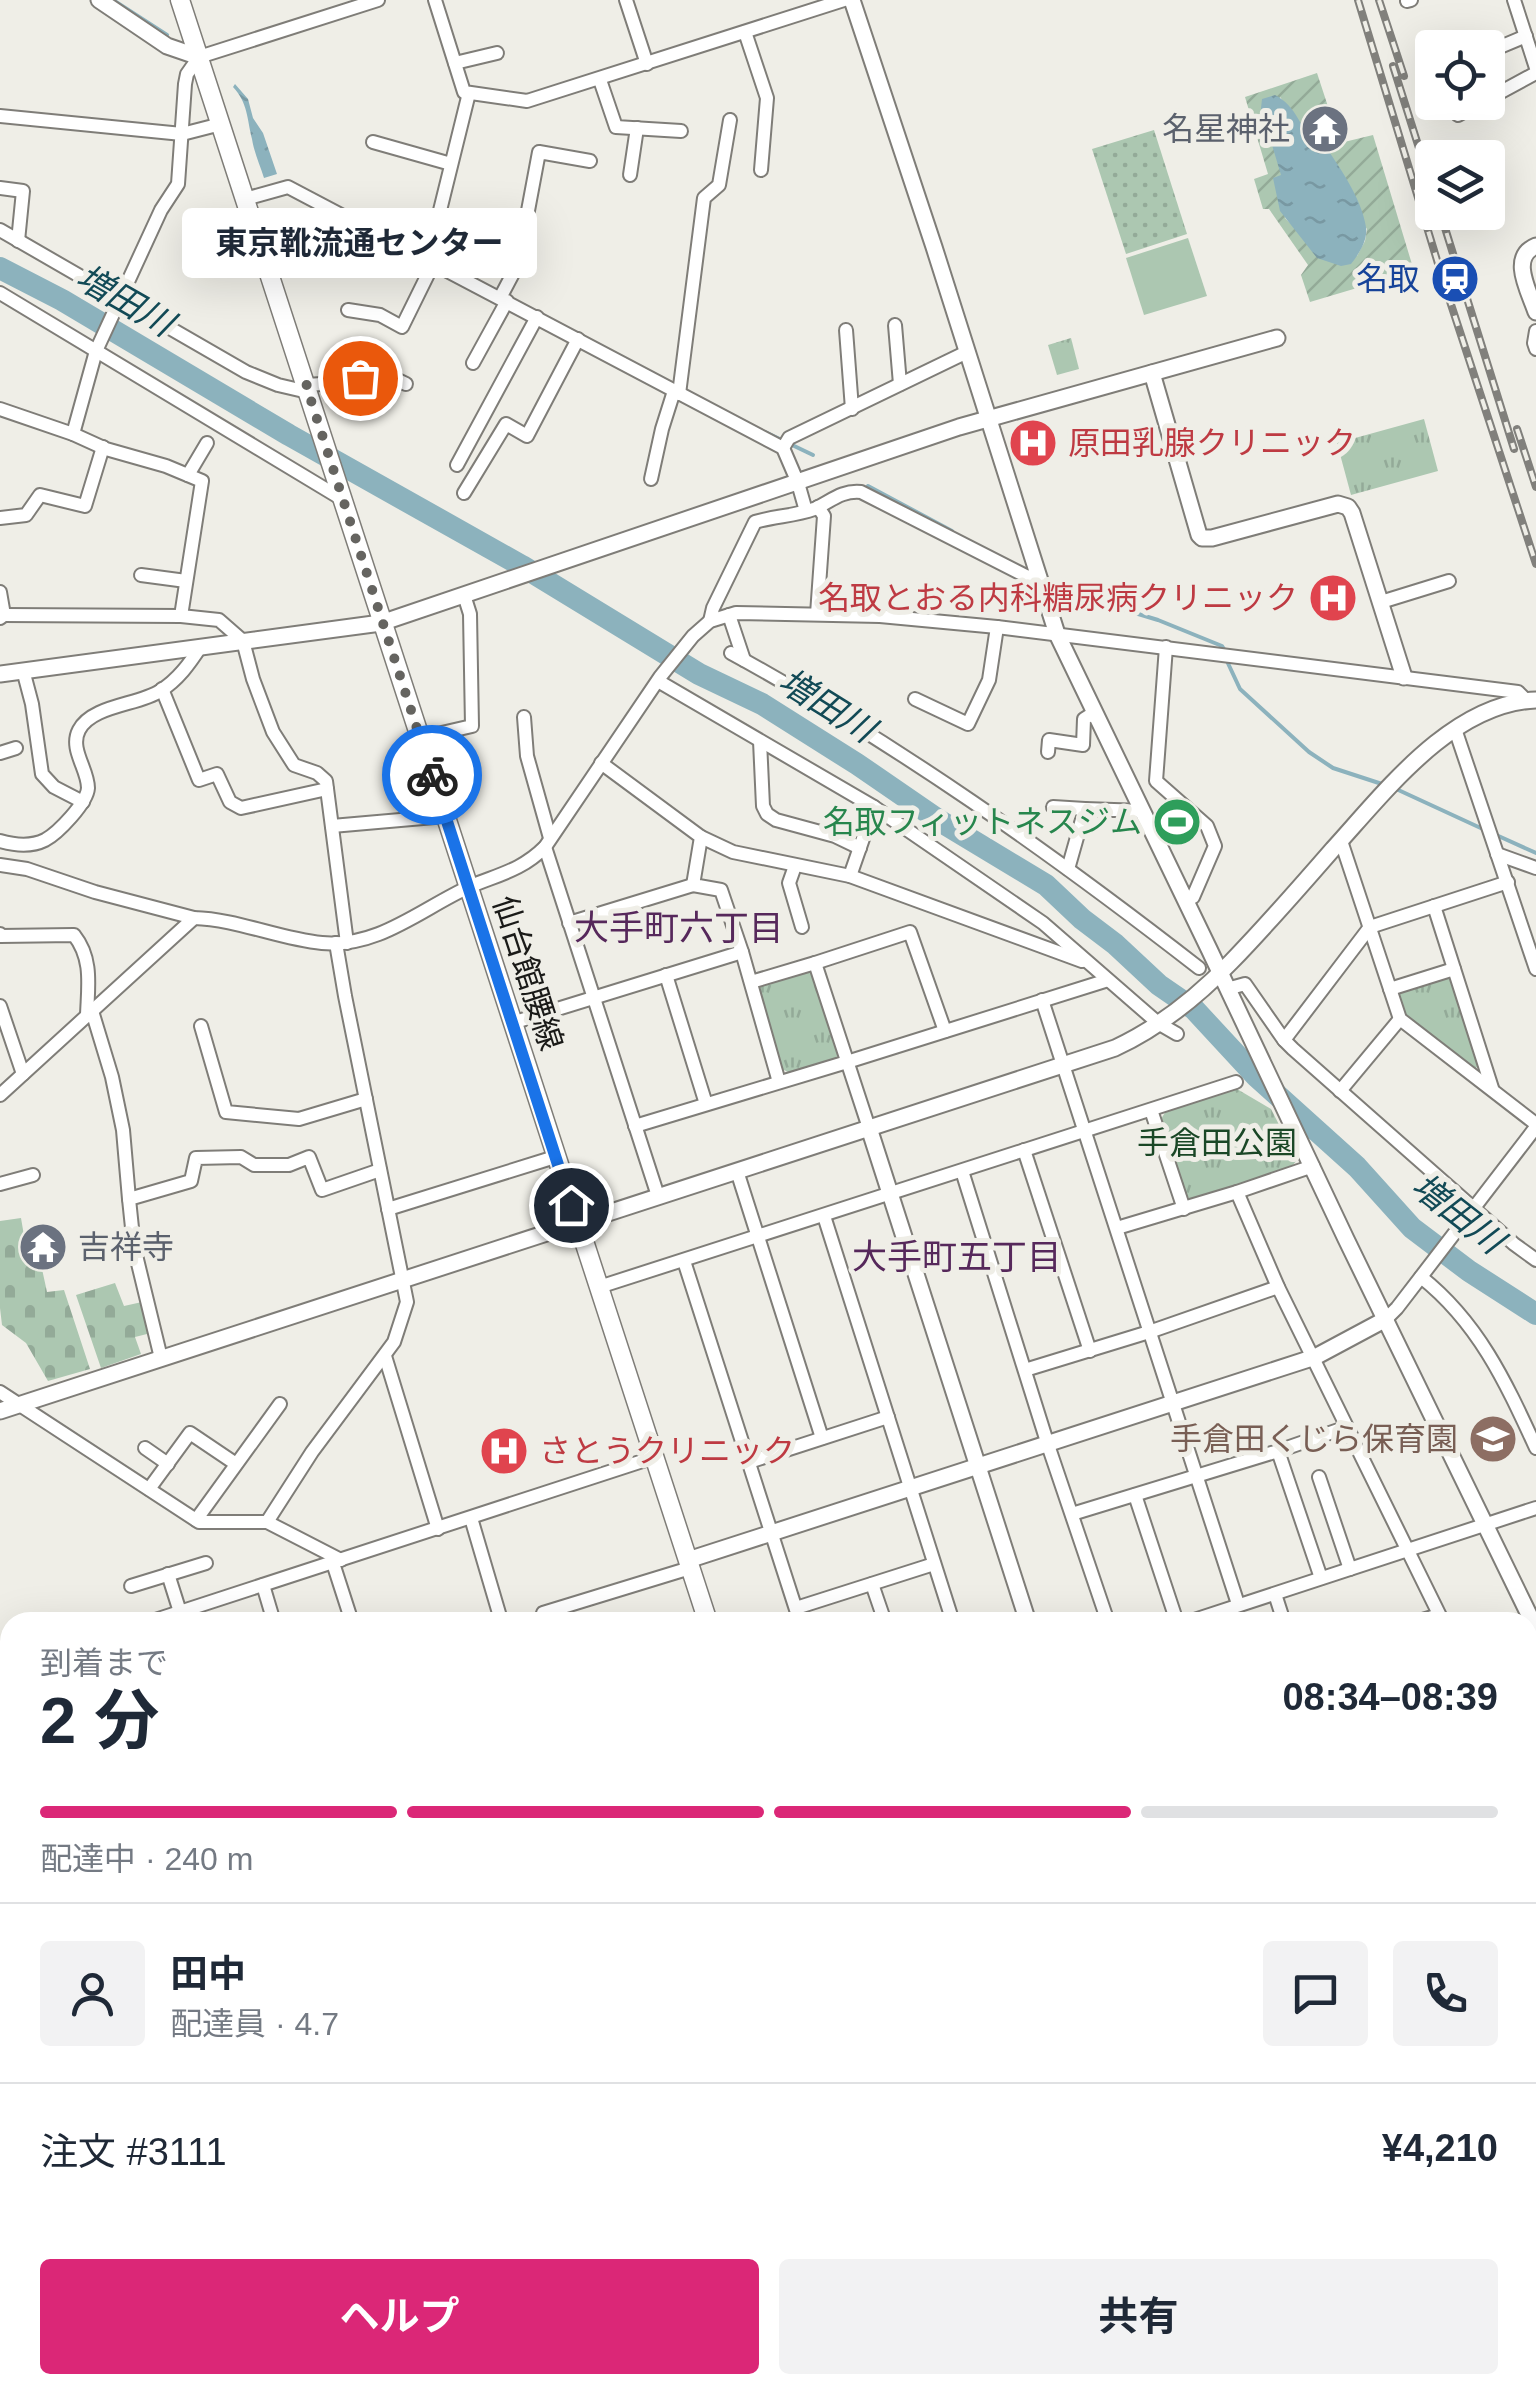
<!DOCTYPE html>
<html lang="ja">
<head>
<meta charset="utf-8">
<style>
	body { margin:0; font-family:Arial,"Noto Sans JP",sans-serif; background:#f2f2f3; color:#1f2937; height:100vh; display:flex; flex-direction:column; font-size:38px; white-space:nowrap }
	* { box-sizing:border-box; margin:0 }
	p { font-size:32px; color:#747a83 }
	.icon { flex:none; width:55px; height:55px; fill:none; stroke:currentColor; stroke-width:2; stroke-linecap:round; stroke-linejoin:round }
	.map { position:relative; flex:1; overflow:hidden }
	.sheet { position:absolute; left:0px; top:1612px; width:1538px; height:782px; display:flex; flex-direction:column; background:#fff; border-radius:30px 30px 0 0; box-shadow:0 10px 40px #0002 }
	.sheet>* { flex:none }
	.controls { position:absolute; left:1415px; top:30px; display:grid; gap:20px }
	.controls a { display:grid; place-items:center; width:90px; height:90px; border-radius:10px; background:#fff; box-shadow:0 10px 40px #0002; font-size:50px }
	.pin { position:absolute; display:grid; place-items:center; width:85px; height:85px; color:#fff; margin:-42px; border:5px solid #fff; border-radius:50%; box-shadow:0 2px 10px #0007 }
	.courier { position:absolute; display:grid; place-items:center; width:100px; height:100px; margin:-50px; border:8px solid #1a73e8; border-radius:50%; background:#fff; color:#222; box-shadow:0 2px 12px #0007 }
	.bubble { position:absolute; height:70px; border-radius:10px; background:#fff; box-shadow:0 10px 40px #0002; font-size:32px; font-weight:700; line-height:70px; text-align:center }
	.head em { font-style:normal; font-weight:700 }
	.head div { display:flex; flex-direction:column-reverse }
	.head { display:flex; align-items:center; justify-content:space-between; height:170px; padding:0 40px }
	h1 { font-size:65px; font-weight:700; line-height:75px }
	.bar { display:grid; grid-template-columns:repeat(4,1fr); gap:15px 10px; align-content:center; height:120px; padding:0 40px }
	.bar i { height:12px; border-radius:8px; background:#e0e1e3 }
	.bar .active { background:#db2777 }
	.bar p { grid-column:span 4 }
	.line { display:flex; align-items:center; gap:25px; padding:0 40px; border-top:2px solid #e0e1e3 }
	.line div { flex:1 }
	.round { display:grid; place-items:center; flex:none; width:105px; height:105px; border-radius:10px; background:#f2f2f3 }
	.action { display:flex; gap:20px; margin-top:auto; padding:20px 40px }
	.action a { flex:1; height:115px; border-radius:10px; background:#db2777; color:#fff; font-size:40px; font-weight:700; line-height:115px; text-align:center }
	.action a+a { background:#f2f2f3; color:#1f2937 }
	.map>svg:first-child { display:block }
	.grass { fill:url(#grass-dots) }
	.forest { fill:url(#forest-firs) }
	.cemetery { fill:url(#cemetery-stones) }
	.park { fill:url(#park-tufts) }
	.garden { fill:url(#garden-furrows); fill-rule:evenodd }
	.pitch { fill:#acc7b1 }
	.water { fill:url(#water-ripples) }
	.lines { fill:none; stroke-linecap:round; stroke-linejoin:round }
	.stream { stroke:#8cb2bd; stroke-width:4 }
	.river { stroke:#8cb2bd; stroke-width:22 }
	.minor-casing { stroke:#7f7d78; stroke-width:16 }
	.tertiary-casing { stroke:#7f7d78; stroke-width:19 }
	.secondary-casing { stroke:#7f7d78; stroke-width:21 }
	.minor { stroke:#fff; stroke-width:12 }
	.tertiary { stroke:#fff; stroke-width:15 }
	.secondary { stroke:#fff; stroke-width:18 }
	.rail-casing { stroke:#81807c; stroke-width:8 }
	.rail { stroke:#efeee7; stroke-width:4; stroke-dasharray:11; stroke-linecap:butt }
	.done { stroke:#656460; stroke-width:10; stroke-dasharray:0 18 }
	.route { stroke:#1a73e8; stroke-width:12 }
	.labels { text-anchor:middle; dominant-baseline:central; stroke-width:10; stroke-linejoin:round; paint-order:stroke }
	.worship-label { font-size:32px; fill:#5b616d; stroke:#efeee7; text-anchor:end }
	.transit-label { font-size:32px; fill:#164399; stroke:#efeee7; text-anchor:end }
	.health-label { font-size:32px; fill:#be3a42; stroke:#efeee7; text-anchor:start }
	.leisure-label { font-size:32px; fill:#27864d; stroke:#efeee7; text-anchor:end }
	.street-label { font-size:32px; fill:#1a1a18; stroke:#efeee7 }
	.park-label { font-size:32px; fill:#1a4726; stroke:#efeee7 }
	.education-label { font-size:32px; fill:#785e54; stroke:#efeee7; text-anchor:end }
	.water-label { font-size:35px; font-style:italic; fill:#124a56; stroke:#efeee7 }
	.neighbourhood-label { font-size:35px; fill:#56285b; stroke:#efeee7 }
</style>
</head>
<body>
<div class="map">
<svg width="1536" height="2393" viewBox="0 0 1536 2393">
	<defs>
		<pattern id="grass-dots" width="8" height="8" patternUnits="userSpaceOnUse" patternTransform="scale(2.5)"><rect width="8" height="8" fill="#acc7b1"/><path d="M2 2h.1M6 6h.1" fill="none" stroke="#93aa98" stroke-width="1.8" stroke-linecap="round"/></pattern>
		<pattern id="forest-firs" width="22" height="20" patternUnits="userSpaceOnUse" patternTransform="scale(2.5)"><rect width="22" height="20" fill="#acc7b1"/><path d="M5 1l3.5 6h-7zM16 11l3.5 6h-7z" fill="#93aa98"/></pattern>
		<pattern id="cemetery-stones" width="16" height="16" patternUnits="userSpaceOnUse" patternTransform="scale(2.5)"><rect width="16" height="16" fill="#acc7b1"/><path d="M2 7V4a2 2 0 0 1 4 0v3zM10 15v-3a2 2 0 0 1 4 0v3z" fill="#93aa98"/></pattern>
		<pattern id="park-tufts" width="24" height="20" patternUnits="userSpaceOnUse" patternTransform="scale(2.5)"><rect width="24" height="20" fill="#acc7b1"/><path d="M3 7l-1-3M5 7V3M7 7l1-3M15 17l-1-3M17 17v-4M19 17l1-3" fill="none" stroke="#93aa98"/></pattern>
		<pattern id="garden-furrows" width="10" height="10" patternUnits="userSpaceOnUse" patternTransform="scale(2.5)"><rect width="10" height="10" fill="#acc7b1"/><path d="M-1 1l2-2M0 10L10 0M9 11l2-2" fill="none" stroke="#93aa98"/></pattern>
		<pattern id="water-ripples" width="26" height="14" patternUnits="userSpaceOnUse" patternTransform="scale(2.5)"><rect width="26" height="14" fill="#8cb2bd"/><path d="M2 4q2-2 4 0t4 0M15 11q2-2 4 0t4 0" fill="none" stroke="#7898a2"/></pattern>
	</defs>
	<rect width="100%" height="100%" fill="#efeee7"/>
	<path class="grass" d="M1154 130 1187 234 1126 254 1092 149Z"/>
	<path class="forest" d="M227 2385H370L382 2393H228Z"/>
	<g class="cemetery">
		<path d="M21 1218 29 1265 42 1269 47 1292 64 1290 90 1369 48 1381 26 1343 2 1325 0 1308V1221Z"/>
		<path d="M115 1283 124 1306 142 1302 151 1333 135 1337 141 1354 101 1368 76 1295Z"/>
	</g>
	<g class="park">
		<path d="M1071 338 1079 369 1057 375 1048 345Z"/>
		<path d="M1424 419 1438 471 1351 495 1337 443Z"/>
		<path d="M811 970 839 1052 835 1060 790 1073 782 1069 758 990 761 985Z"/>
		<path d="M1445 977 1453 980 1480 1064 1475 1069 1405 1017 1398 996 1401 990Z"/>
		<path d="M1237 1089 1271 1109 1297 1160 1293 1165 1197 1200 1185 1197 1161 1119 1166 1111Z"/>
	</g>
	<path class="garden" d="M1317 73 1340 143 1373 135 1414 271 1310 302 1301 275 1308 265 1269 209H1263L1254 179 1268 174 1245 97ZM1280 97 1302 126 1312 151 1367 229 1365 241 1357 256 1295 228 1285 218 1281 175Z"/>
	<path class="pitch" d="M1188 238 1207 296 1144 315 1126 258Z"/>
	<g class="water">
		<path d="M235 84 248 99 253 118 263 133 277 174 264 178C260 165 254 152 252 139 247 119 248 103 233 87Z"/>
		<path d="M1275 95C1295 105 1305 130 1312 151L1330 153C1344 174 1362 201 1366 227 1368 240 1359 254 1351 264L1341 266 1317 258 1280 211 1273 178 1281 175 1261 108 1262 99Z"/>
	</g>
	<g class="lines">
		<g class="stream">
			<path d="M113 0 167 35"/>
			<path d="M765 432 813 455"/>
			<path d="M868 486 952 531"/>
			<path d="M1060 588 1069 593 1158 620 1222 646 1224 649"/>
			<path d="M1226 659 1240 689 1309 752 1333 768 1385 785"/>
			<path d="M1394 788 1485 830"/>
			<path d="M1494 834 1536 853"/>
			<path d="M0 2228 10 2229"/>
			<path d="M796 2385 810 2393"/>
		</g>
		<path class="river" d="M0 268 62 300 289 435 522 566 699 674 762 704 857 764 940 821 1046 885 1082 919 1115 944 1159 985 1194 1009 1256 1076 1357 1167 1412 1228 1469 1271 1536 1314"/>
		<g class="minor-casing">
			<g id="minor">
				<path d="M435 0 464 92 527 101 844 0"/>
				<path d="M626 0 647 64"/>
				<path d="M1514 0 1536 68"/>
				<path d="M1407 1 1411 0"/>
				<path d="M745 32 767 98 761 170"/>
				<path d="M1488 52 1526 36"/>
				<path d="M455 63 497 53"/>
				<path d="M600 80 616 127 681 131"/>
				<path d="M1488 99 1536 73"/>
				<path d="M1458 115 1481 102"/>
				<path d="M0 116 182 134 221 124"/>
				<path d="M373 142 451 164"/>
				<path d="M630 175 637 128"/>
				<path d="M0 188 23 191 18 241"/>
				<path d="M245 199 288 187 783 448 798 483 806 511"/>
				<path d="M0 230 246 372 278 385 308 392"/>
				<path d="M428 259 469 93"/>
				<path d="M0 293 342 499"/>
				<path d="M500 298 518 264 539 152 590 161"/>
				<path d="M348 310 380 315 402 327 434 262"/>
				<path d="M895 325 900 384"/>
				<path d="M846 330 852 409"/>
				<path d="M1536 331 1534 343 1536 349"/>
				<path d="M473 363 507 301"/>
				<path d="M306 385 338 383 381 372 406 384"/>
				<path d="M679 394 704 198 719 185 730 120"/>
				<path d="M0 409 73 434 106 449 166 466 202 481 181 616 219 620 243 641 253 679 273 732 294 765 317 773 326 781 347 943"/>
				<path d="M73 434 96 351 161 210 178 184 185 84 187 74 199 57 378 0"/>
				<path d="M783 448 789 438 967 352"/>
				<path d="M457 465 537 317"/>
				<path d="M188 475 207 443"/>
				<path d="M651 479 662 429 674 391"/>
				<path d="M464 493 506 424 527 436 578 339"/>
				<path d="M0 518 26 515 40 495 85 506 103 447"/>
				<path d="M141 575 186 581"/>
				<path d="M0 592 4 615 0 618"/>
				<path d="M1381 602 1449 581"/>
				<path d="M817 614 824 516 818 507"/>
				<path d="M4 615 181 616"/>
				<path d="M729 615 744 660"/>
				<path d="M710 621 713 608 755 522C774 516 795 516 814 509 830 502 841 490 861 492L1028 577 1038 574"/>
				<path d="M1166 647 1156 781 1207 826 1215 846 1193 897 1186 901"/>
				<path d="M731 653C896 743 1051 853 1199 968"/>
				<path d="M23 670 32 704 42 774 54 787 83 802"/>
				<path d="M658 681 874 807 1043 923 1158 1023 1177 1034"/>
				<path d="M162 689 199 780 217 774 230 802 241 808 327 789"/>
				<path d="M915 699 968 724 989 680 997 627"/>
				<path d="M524 717 527 756 550 838"/>
				<path d="M1455 729 1536 969"/>
				<path d="M420 738 472 726 470 614 464 595"/>
				<path d="M760 741 763 806 767 814 776 820 835 836 860 848"/>
				<path d="M1048 752 1049 740 1083 745 1084 719 1095 712"/>
				<path d="M0 753 16 748"/>
				<path d="M601 763 701 837 693 885 721 890 742 952 779 1082"/>
				<path d="M1053 807 1085 809"/>
				<path d="M332 826 446 816"/>
				<path d="M701 837 733 852 850 876 1082 961"/>
				<path d="M0 841C14 845 31 847 45 840 58 833 87 803 88 788 88 769 69 749 79 730 92 705 139 705 160 691 178 680 190 663 201 646"/>
				<path d="M1341 841 1400 1019 1536 1124"/>
				<path d="M545 847 658 1196"/>
				<path d="M1497 854 1536 868"/>
				<path d="M0 865 27 869 95 892 194 918C237 919 279 939 322 943 379 948 422 908 471 886 500 874 522 870 545 847L660 677 693 636 710 621 736 613 880 616 997 627 1518 692 1526 700"/>
				<path d="M795 866 789 883 802 927"/>
				<path d="M1068 869 1085 809 1143 811"/>
				<path d="M850 876 874 807"/>
				<path d="M1434 906 1492 1088"/>
				<path d="M569 923 693 885"/>
				<path d="M0 934V936L74 935C93 959 88 986 87 1015"/>
				<path d="M336 943 345 996 407 1302 394 1342 312 1452 267 1522 341 1560"/>
				<path d="M815 963 910 932 945 1031"/>
				<path d="M666 975 706 1104"/>
				<path d="M751 982 815 963 869 1128"/>
				<path d="M1227 989 1245 984 1284 1040 1293 1049 1514 1244 1536 1260"/>
				<path d="M1390 989 1454 969"/>
				<path d="M1042 1000 1238 1604"/>
				<path d="M0 1006 23 1074"/>
				<path d="M92 1011 112 1077 123 1130 129 1199"/>
				<path d="M512 1023 742 952"/>
				<path d="M201 1026 226 1112 299 1119 366 1099"/>
				<path d="M1284 1040 1370 927 1508 882"/>
				<path d="M1340 1091 1400 1019"/>
				<path d="M0 1095 194 918"/>
				<path d="M1151 1110 1184 1209"/>
				<path d="M635 1126 847 1062 1108 980"/>
				<path d="M1024 1150 1090 1351"/>
				<path d="M737 1171 822 1438"/>
				<path d="M962 1171 1048 1445 1108 1622"/>
				<path d="M0 1184 33 1175"/>
				<path d="M1237 1192 1278 1287 1443 1622"/>
				<path d="M388 1209 555 1157"/>
				<path d="M824 1216 953 1622"/>
				<path d="M1117 1228 1237 1192 1313 1166"/>
				<path d="M684 1261 800 1622"/>
				<path d="M1421 1277C1479 1323 1506 1383 1536 1448"/>
				<path d="M599 1287 1236 1082"/>
				<path d="M1386 1319 1397 1308 1536 1127"/>
				<path d="M385 1356 438 1529"/>
				<path d="M161 1358 134 1247 129 1199 191 1181 196 1158 241 1157 254 1165H289L309 1157 322 1190 380 1170"/>
				<path d="M1025 1370 1149 1332 1278 1287"/>
				<path d="M0 1392 199 1522H267"/>
				<path d="M145 1448 168 1464"/>
				<path d="M1278 1451 1321 1578"/>
				<path d="M749 1462 888 1417"/>
				<path d="M1319 1477 1350 1569"/>
				<path d="M149 1489 190 1433 236 1464"/>
				<path d="M1135 1495 1177 1622"/>
				<path d="M1072 1514 1278 1451 1347 1427"/>
				<path d="M471 1518 501 1620"/>
				<path d="M196 1520 280 1404"/>
				<path d="M333 1563 352 1622"/>
				<path d="M168 1574 180 1612"/>
				<path d="M872 1584 885 1622"/>
				<path d="M263 1585 274 1622"/>
				<path d="M131 1586 206 1563"/>
				<path d="M1275 1594 1284 1622"/>
				<path d="M796 1608 934 1564"/>
				<path d="M149 1622 655 1457"/>
				<path d="M545 1622 543 1613 690 1568"/>
				<path d="M1188 1622 1536 1508"/>
				<path d="M1416 1622 1439 1615"/>
				<path d="M1528 1735 1536 1732"/>
				<path d="M1529 1817 1536 1837"/>
				<path d="M1530 1970 1528 1962 1536 1887"/>
				<path d="M1528 2029 1536 2056"/>
				<path d="M1528 2147 1536 2144"/>
				<path d="M1092 2385 1095 2393"/>
				<path d="M1204 2385 1207 2393"/>
				<path d="M1307 2385 1310 2393"/>
				<path d="M1380 2385 1382 2393"/>
				<path d="M1450 2385 1453 2393"/>
				<path d="M176 2393 183 2385"/>
			</g>
		</g>
		<g class="tertiary-casing">
			<g id="tertiary">
				<path d="M99 0 167 46 199 57"/>
				<path d="M852 0 934 247 1057 634 1209 949 1346 1239 1536 1629"/>
				<path d="M1536 246C1509 257 1529 291 1536 312"/>
				<path d="M1152 373 1199 535 1202 538H1212L1338 504 1348 507 1352 513 1404 677"/>
				<path d="M0 674 381 623 959 427 1277 338"/>
				<path d="M869 1128 1028 1622"/>
				<path d="M0 1411 1115 1048C1158 1028 1198 996 1231 962 1266 926 1300 887 1333 849 1385 792 1452 703 1536 700"/>
				<path d="M688 1560 1315 1357 1386 1319"/>
				<path d="M1528 1970 1536 1968"/>
				<path d="M1528 1990 1536 1988"/>
				<path d="M1528 2310 1536 2307"/>
				<path d="M1008 2393 1013 2385"/>
				<path d="M1267 2393 1291 2385"/>
			</g>
		</g>
		<g class="secondary-casing">
			<g id="secondary">
				<path d="M180 0 708 1622"/>
				<path d="M929 2393 930 2385"/>
				<path d="M950 2393 951 2385"/>
			</g>
		</g>
		<use href="#minor" class="minor"/>
		<use href="#tertiary" class="tertiary"/>
		<use href="#secondary" class="secondary"/>
		<g class="rail-casing">
			<g id="rail">
				<path d="M1358 0 1443 280 1536 564"/>
				<path d="M1379 0 1404 76"/>
				<path d="M1393 66 1432 189"/>
				<path d="M1440 212 1514 449"/>
				<path d="M1517 429 1536 487"/>
			</g>
		</g>
		<use href="#rail" class="rail"/>
	</g>
	<g class="lines">
		<path class="done" d="M360 378 338 383 306 385 432 775"/>
		<path class="route" d="M432 775 571 1205"/>
	</g>
	<defs>
		<g id="temple-disc" transform="scale(2.5)"><circle r="9.5" fill="#6b7280" stroke="#efeee7"/><path d="M0-6L5-2H3V0L6.5 2.5H4V6H1.5V3h-3V6H-4V2.5H-6.5L-3 0V-2H-5Z" fill="#fff"/></g>
		<g id="station-disc" transform="scale(2.5)"><circle r="9.5" fill="#1a4fb4" stroke="#efeee7"/><path d="M-3-6H3Q5-6 5-4V2Q5 4 3 4L4.5 6H3L1.5 4h-3L-3 6H-4.5L-3 4Q-5 4-5 2V-4Q-5-6-3-6ZM-3.5-4v3h7v-3ZM-3.5 1v1.5H-2V1ZM2 1v1.5H3.5V1Z" fill="#fff"/></g>
		<g id="hospital-disc" transform="scale(2.5)"><circle r="9.5" fill="#e0444e" stroke="#efeee7"/><path d="M-5-5h3v3.5h4V-5h3V5h-3V1.5h-4V5h-3Z" fill="#fff"/></g>
		<g id="stadium-disc" transform="scale(2.5)"><circle r="9.5" fill="#2e9e5b" stroke="#efeee7"/><path d="M0-5a6.5 5 0 1 0 0 10a6.5 5 0 1 0 0-10ZM-3.5-1.8h7v3.6h-7Z" fill="#fff"/></g>
		<g id="school-disc" transform="scale(2.5)"><circle r="9.5" fill="#8d6e63" stroke="#efeee7"/><path d="M0-5L7-2L0 1L-7-2ZM-4 1L0 2.5L4 1V4Q0 6-4 4Z" fill="#fff"/></g>
	</defs>
	<g fill-rule="evenodd">
		<use href="#temple-disc" x="1325" y="129"/>
		<use href="#station-disc" x="1455" y="279"/>
		<use href="#hospital-disc" x="1033" y="443"/>
		<use href="#hospital-disc" x="1333" y="598"/>
		<use href="#stadium-disc" x="1177" y="822"/>
		<use href="#temple-disc" x="43" y="1247"/>
		<use href="#school-disc" x="1493" y="1439"/>
		<use href="#hospital-disc" x="504" y="1451"/>
	</g>
	<g class="labels">
		<g class="worship-label">
			<text x="1290" y="129">名星神社</text>
			<text x="78" y="1247" text-anchor="start">吉祥寺</text>
		</g>
		<g class="transit-label">
			<text x="1420" y="279">名取</text>
		</g>
		<g class="health-label">
			<text x="1068" y="443">原田乳腺クリニック</text>
			<text x="1298" y="598" text-anchor="end">名取とおる内科糖尿病クリニック</text>
			<text x="539" y="1451">さとうクリニック</text>
		</g>
		<g class="leisure-label">
			<text x="1142" y="822">名取フィットネスジム</text>
		</g>
		<g class="street-label">
			<text transform="translate(528 973) rotate(72)">仙台館腰線</text>
		</g>
		<g class="park-label">
			<text x="1217" y="1143">手倉田公園</text>
		</g>
		<g class="education-label">
			<text x="1458" y="1439">手倉田くじら保育園</text>
		</g>
		<g class="water-label">
			<text transform="translate(125 300) rotate(30)">増田川</text>
			<text transform="translate(827 705) rotate(32)">増田川</text>
			<text transform="translate(1458 1213) rotate(38)">増田川</text>
		</g>
		<g class="neighbourhood-label">
			<text x="679" y="927">大手町六丁目</text>
			<text x="957" y="1256">大手町五丁目</text>
		</g>
	</g>
</svg>
<div class="controls">
<a><svg class="icon" aria-label="locate" viewBox="0 0 24 24"><circle cx="12" cy="12" r="6"/><path d="M12 2v4M12 18v4M2 12h4M18 12h4"/></svg></a>
<a><svg class="icon" aria-label="layers" viewBox="0 0 24 24"><path d="M12 4l9 5-9 5-9-5zM3 14l9 5 9-5"/></svg></a>
</div>
<div class="pin" style="left:360px;top:378px;background:#ea580c"><svg class="icon" aria-label="bag" viewBox="0 0 24 24"><path d="M5 8h14l-1 12H6zM9 8a3 3 0 0 1 6 0"/></svg></div>
<div class="pin" style="left:571px;top:1205px;background:#1f2937"><svg class="icon" aria-label="home" viewBox="0 0 24 24"><path d="M3 11l9-7 9 7M6 9v11h12V9"/></svg></div>
<div class="courier" style="left:432px;top:775px"><svg class="icon" aria-label="bike" viewBox="0 0 24 24"><circle cx="6" cy="16" r="4"/><circle cx="18" cy="16" r="4"/><path d="M6 16l4-8h5l3 8M10 8l3 8H6M13 5h3"/></svg></div>
<div class="bubble" style="left:182px;top:208px;width:355px">東京靴流通センター</div>
<section class="sheet">
<div class="head"><div><h1>2 分</h1><p>到着まで</p></div><em>08:34–08:39</em></div>
<div class="bar"><i class="active"></i><i class="active"></i><i class="active"></i><i></i><p>配達中 · 240 m</p></div>
<div class="line" style="height:180px"><a class="round"><svg class="icon" aria-label="person" viewBox="0 0 24 24"><circle cx="12" cy="8" r="4"/><path d="M4 21q1-7 8-7t8 7"/></svg></a><div><b>田中</b><p>配達員 · 4.7</p></div><a class="round"><svg class="icon" aria-label="chat" viewBox="0 0 24 24"><path d="M4 5h16v11H9l-5 4z"/></svg></a><a class="round"><svg class="icon" aria-label="phone" viewBox="0 0 24 24"><path d="M5 4h4l2 5-3 2q2 4 5 5l2-3 5 2v4C11 20 4 13 5 4z"/></svg></a></div>
<div class="line" style="height:130px"><div>注文 #3111</div><b>¥4,210</b></div>
<div class="action"><a>ヘルプ</a><a>共有</a></div>
</section>
</div>
</body>
</html>
